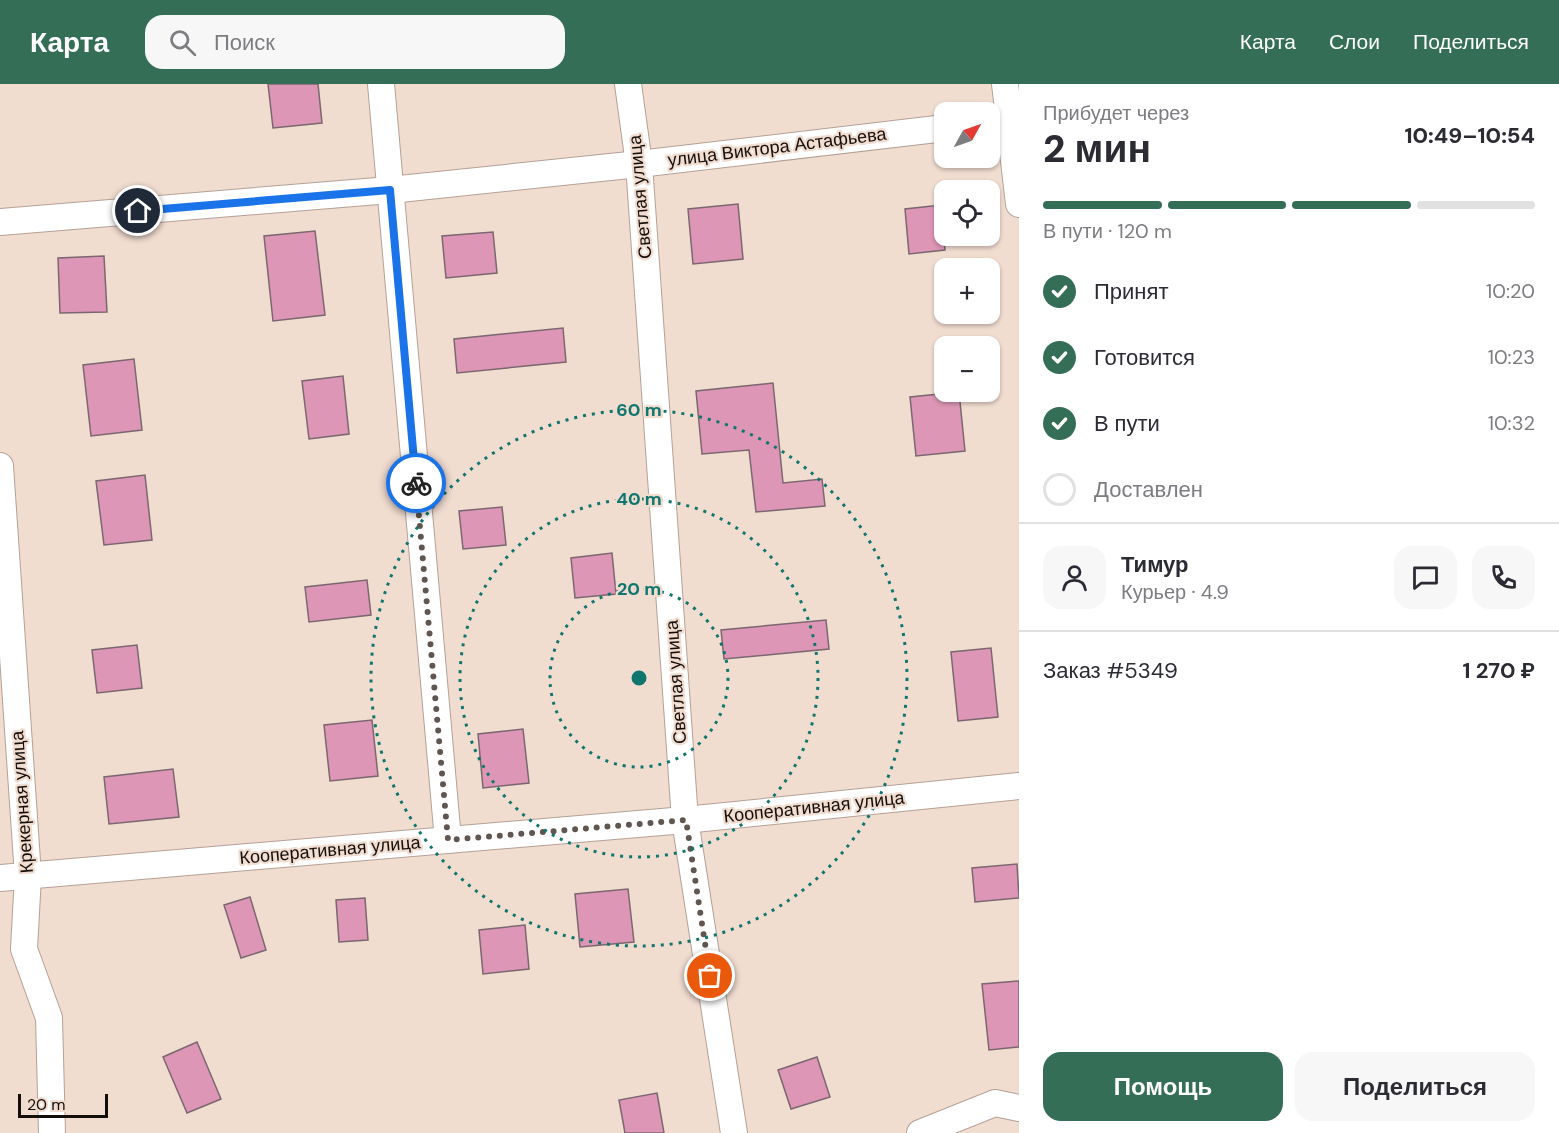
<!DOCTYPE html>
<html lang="ru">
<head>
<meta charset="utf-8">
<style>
	body { margin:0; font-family:"DM Sans",sans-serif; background:#f7f7f7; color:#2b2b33; height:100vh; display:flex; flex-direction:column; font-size:22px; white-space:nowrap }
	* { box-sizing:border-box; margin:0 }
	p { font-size:20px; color:#7c7c81 }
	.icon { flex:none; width:33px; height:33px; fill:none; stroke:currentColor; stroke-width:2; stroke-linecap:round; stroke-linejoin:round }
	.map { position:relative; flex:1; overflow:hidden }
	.details { display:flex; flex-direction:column; background:#fff; width:540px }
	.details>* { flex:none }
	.needle { width:39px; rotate:50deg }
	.fabs { position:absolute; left:934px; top:18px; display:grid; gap:12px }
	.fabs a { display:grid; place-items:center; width:66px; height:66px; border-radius:12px; background:#fff; box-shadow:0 2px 4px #0004; font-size:30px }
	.scale { position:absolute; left:18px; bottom:15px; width:90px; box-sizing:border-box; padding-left:6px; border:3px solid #140e0a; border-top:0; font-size:16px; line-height:21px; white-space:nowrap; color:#140e0a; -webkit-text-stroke:4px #f1dcd0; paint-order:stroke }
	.pin { position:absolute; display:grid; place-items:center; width:51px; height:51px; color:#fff; margin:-26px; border:3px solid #fff; border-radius:50%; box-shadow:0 2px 6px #0007 }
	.courier { position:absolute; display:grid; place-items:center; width:60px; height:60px; margin:-30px; border:4px solid #1a73e8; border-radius:50%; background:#fff; color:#222; box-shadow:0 2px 8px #0007 }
	.head em { font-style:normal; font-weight:800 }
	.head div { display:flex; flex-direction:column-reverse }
	.head { display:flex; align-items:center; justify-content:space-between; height:102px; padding:0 24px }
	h1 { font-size:39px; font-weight:800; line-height:45px }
	.bar { display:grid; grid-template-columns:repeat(4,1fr); gap:9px 6px; align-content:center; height:72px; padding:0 24px }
	.bar i { height:8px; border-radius:4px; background:#e1e1e2 }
	.bar .current { background:#356e57 }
	.bar p { grid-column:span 4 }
	.line { display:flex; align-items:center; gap:15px; padding:0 24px; border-top:2px solid #e1e1e2 }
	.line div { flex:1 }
	.round { display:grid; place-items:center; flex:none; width:63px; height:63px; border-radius:18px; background:#f7f7f7 }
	ol { padding:0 24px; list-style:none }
	li { display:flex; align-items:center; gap:18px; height:66px }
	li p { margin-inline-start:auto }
	li .icon { padding:6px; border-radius:50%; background:#356e57; color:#fff; stroke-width:4 }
	li:last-child { color:#7c7c81 }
	li i { width:33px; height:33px; border:3px solid #e1e1e2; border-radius:50% }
	.button { display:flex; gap:12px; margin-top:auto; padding:12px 24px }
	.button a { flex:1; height:69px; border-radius:18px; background:#356e57; color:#fff; font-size:24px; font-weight:800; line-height:69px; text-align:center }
	.button a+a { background:#f7f7f7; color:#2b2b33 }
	header { display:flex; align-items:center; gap:36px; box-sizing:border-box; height:84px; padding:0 30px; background:#356e57; color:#fff }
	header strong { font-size:28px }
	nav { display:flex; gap:33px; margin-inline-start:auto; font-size:21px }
	.search { width:420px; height:54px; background:#f7f7f7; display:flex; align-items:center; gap:15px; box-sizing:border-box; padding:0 21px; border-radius:18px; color:#7c7c81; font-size:22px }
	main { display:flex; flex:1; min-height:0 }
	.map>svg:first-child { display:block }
	.building { fill:#dd96b5; stroke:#7b676f; stroke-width:1.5 }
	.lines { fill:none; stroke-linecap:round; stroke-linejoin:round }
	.minor-casing { stroke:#b4a196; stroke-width:28 }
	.minor { stroke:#fff; stroke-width:26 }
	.done { stroke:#61564f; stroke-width:6; stroke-dasharray:0 10.8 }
	.route { stroke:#1a73e8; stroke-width:8 }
	.ring { fill:none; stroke:#0f766e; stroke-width:3; stroke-dasharray:3 6 }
	.labels { text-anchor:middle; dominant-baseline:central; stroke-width:4.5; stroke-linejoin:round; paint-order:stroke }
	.street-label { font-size:18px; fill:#140e0a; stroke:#f1dcd0 }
	.centre { fill:#0f766e; stroke:#f1dcd0; stroke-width:3 }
	.ring-label { font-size:18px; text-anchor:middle; font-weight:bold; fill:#0f766e; stroke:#f1dcd0; stroke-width:4.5; stroke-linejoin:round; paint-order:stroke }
</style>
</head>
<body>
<header>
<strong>Карта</strong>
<div class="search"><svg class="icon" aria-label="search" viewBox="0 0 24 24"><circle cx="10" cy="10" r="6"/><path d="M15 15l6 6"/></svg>Поиск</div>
<nav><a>Карта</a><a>Слои</a><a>Поделиться</a></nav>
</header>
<main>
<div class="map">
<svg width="1019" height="1049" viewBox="0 0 1019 1049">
	<rect width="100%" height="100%" fill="#f1dcd0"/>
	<g class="building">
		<path d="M268 0H318L322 39 273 44Z"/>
		<path d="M738 120 743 175 693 180 688 125Z"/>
		<path d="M941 121 945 166 909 170 905 125Z"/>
		<path d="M315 147 325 231 273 237 264 152Z"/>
		<path d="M493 148 497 189 446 194 442 152Z"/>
		<path d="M104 172 107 228 60 229 58 174Z"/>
		<path d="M563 244 566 278 457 289 454 255Z"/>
		<path d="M134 275 142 346 91 352 83 281Z"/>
		<path d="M343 292 349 350 309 355 302 297Z"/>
		<path d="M773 299 783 399 822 395 825 422 756 428 749 366 702 370 696 307Z"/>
		<path d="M959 308 965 367 916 372 910 313Z"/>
		<path d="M145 391 152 456 104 461 96 397Z"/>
		<path d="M502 423 506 461 463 465 459 427Z"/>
		<path d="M612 469 616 510 575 514 571 474Z"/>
		<path d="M367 496 371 531 309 538 305 503Z"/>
		<path d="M826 536 829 565 724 575 721 546Z"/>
		<path d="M137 561 142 604 97 609 92 566Z"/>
		<path d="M991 564 998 633 958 637 951 568Z"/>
		<path d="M372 636 378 692 330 697 324 641Z"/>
		<path d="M523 645 529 699 483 704 478 650Z"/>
		<path d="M173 685 179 733 109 740 104 693Z"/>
		<path d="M1017 780 1019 814 975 818 972 784Z"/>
		<path d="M628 805 634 858 580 863 575 810Z"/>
		<path d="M250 813 266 866 241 874 224 821Z"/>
		<path d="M365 814 368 856 339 858 336 816Z"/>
		<path d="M525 841 529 885 483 890 479 846Z"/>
		<path d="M1019 897V963L989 966 982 900Z"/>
		<path d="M197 958 221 1015 187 1029 163 973Z"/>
		<path d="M817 973 830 1013 791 1025 778 986Z"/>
		<path d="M657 1009 664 1049H625L619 1016Z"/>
	</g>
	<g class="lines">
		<g class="minor-casing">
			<g id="minor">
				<path d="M381 0 448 756"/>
				<path d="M628 0 639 80 685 736 734 1049"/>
				<path d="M1005 0 1019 120"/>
				<path d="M0 138 390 106 639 80 945 44"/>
				<path d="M0 382 28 792 24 865 49 934 52 1049"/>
				<path d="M0 794 685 736 1019 702"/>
				<path d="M920 1049 995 1019 1019 1024"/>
			</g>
		</g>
		<use href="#minor" class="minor"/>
	</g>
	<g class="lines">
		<path class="done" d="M416 399 448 756 686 736 710 892"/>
		<path class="route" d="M138 127 390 106 416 399"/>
	</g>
	<g class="ring">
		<circle cx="639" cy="594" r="89"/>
		<circle cx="639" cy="594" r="179"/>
		<circle cx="639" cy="594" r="268"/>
	</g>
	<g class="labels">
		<g class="street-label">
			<text transform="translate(777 63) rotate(-7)">улица Виктора Астафьева</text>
			<text transform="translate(640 113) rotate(-95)">Светлая улица</text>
			<text transform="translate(676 598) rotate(-94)">Светлая улица</text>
			<text transform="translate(22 718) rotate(-94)">Крекерная улица</text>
			<text transform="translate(814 723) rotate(-6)">Кооперативная улица</text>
			<text transform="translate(330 766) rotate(-5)">Кооперативная улица</text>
		</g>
	</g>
	<circle cx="639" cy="594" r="9" class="centre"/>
	<g class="ring-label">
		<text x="639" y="332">60 m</text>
		<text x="639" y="421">40 m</text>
		<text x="639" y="511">20 m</text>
	</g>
</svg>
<div class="fabs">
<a><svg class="needle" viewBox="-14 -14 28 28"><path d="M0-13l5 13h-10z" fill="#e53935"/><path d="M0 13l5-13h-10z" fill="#7c7c81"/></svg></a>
<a><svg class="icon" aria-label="locate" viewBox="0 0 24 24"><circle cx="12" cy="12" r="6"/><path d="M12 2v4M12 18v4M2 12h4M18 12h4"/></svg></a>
<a>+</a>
<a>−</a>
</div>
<div class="scale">20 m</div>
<div class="pin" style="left:710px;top:892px;background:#ea580c"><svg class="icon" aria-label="bag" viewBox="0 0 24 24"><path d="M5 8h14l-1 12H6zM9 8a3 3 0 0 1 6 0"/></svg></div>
<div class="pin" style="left:138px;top:127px;background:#1f2937"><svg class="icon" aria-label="home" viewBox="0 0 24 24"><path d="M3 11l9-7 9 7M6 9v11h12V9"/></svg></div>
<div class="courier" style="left:416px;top:399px"><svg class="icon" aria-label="bike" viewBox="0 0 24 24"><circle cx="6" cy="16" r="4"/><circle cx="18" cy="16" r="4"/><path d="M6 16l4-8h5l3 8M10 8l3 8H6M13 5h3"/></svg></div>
</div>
<section class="details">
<div class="head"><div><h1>2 мин</h1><p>Прибудет через</p></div><em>10:49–10:54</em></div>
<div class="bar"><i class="current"></i><i class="current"></i><i class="current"></i><i></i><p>В пути · 120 m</p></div>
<ol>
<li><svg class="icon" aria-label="check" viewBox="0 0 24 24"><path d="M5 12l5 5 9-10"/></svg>Принят<p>10:20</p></li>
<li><svg class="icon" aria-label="check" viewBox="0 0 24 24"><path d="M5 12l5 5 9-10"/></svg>Готовится<p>10:23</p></li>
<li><svg class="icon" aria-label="check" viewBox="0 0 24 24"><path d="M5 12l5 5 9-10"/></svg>В пути<p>10:32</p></li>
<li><i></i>Доставлен</li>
</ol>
<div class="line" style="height:108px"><a class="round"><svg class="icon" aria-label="person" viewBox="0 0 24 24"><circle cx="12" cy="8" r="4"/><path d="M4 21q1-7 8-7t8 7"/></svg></a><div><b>Тимур</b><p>Курьер · 4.9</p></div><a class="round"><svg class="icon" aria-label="chat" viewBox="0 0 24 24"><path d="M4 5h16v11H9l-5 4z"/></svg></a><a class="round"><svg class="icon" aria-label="phone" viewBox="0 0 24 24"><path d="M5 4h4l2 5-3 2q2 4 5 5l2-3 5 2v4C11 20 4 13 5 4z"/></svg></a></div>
<div class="line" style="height:78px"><div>Заказ #5349</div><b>1 270 ₽</b></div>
<div class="button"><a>Помощь</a><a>Поделиться</a></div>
</section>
</main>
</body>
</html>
